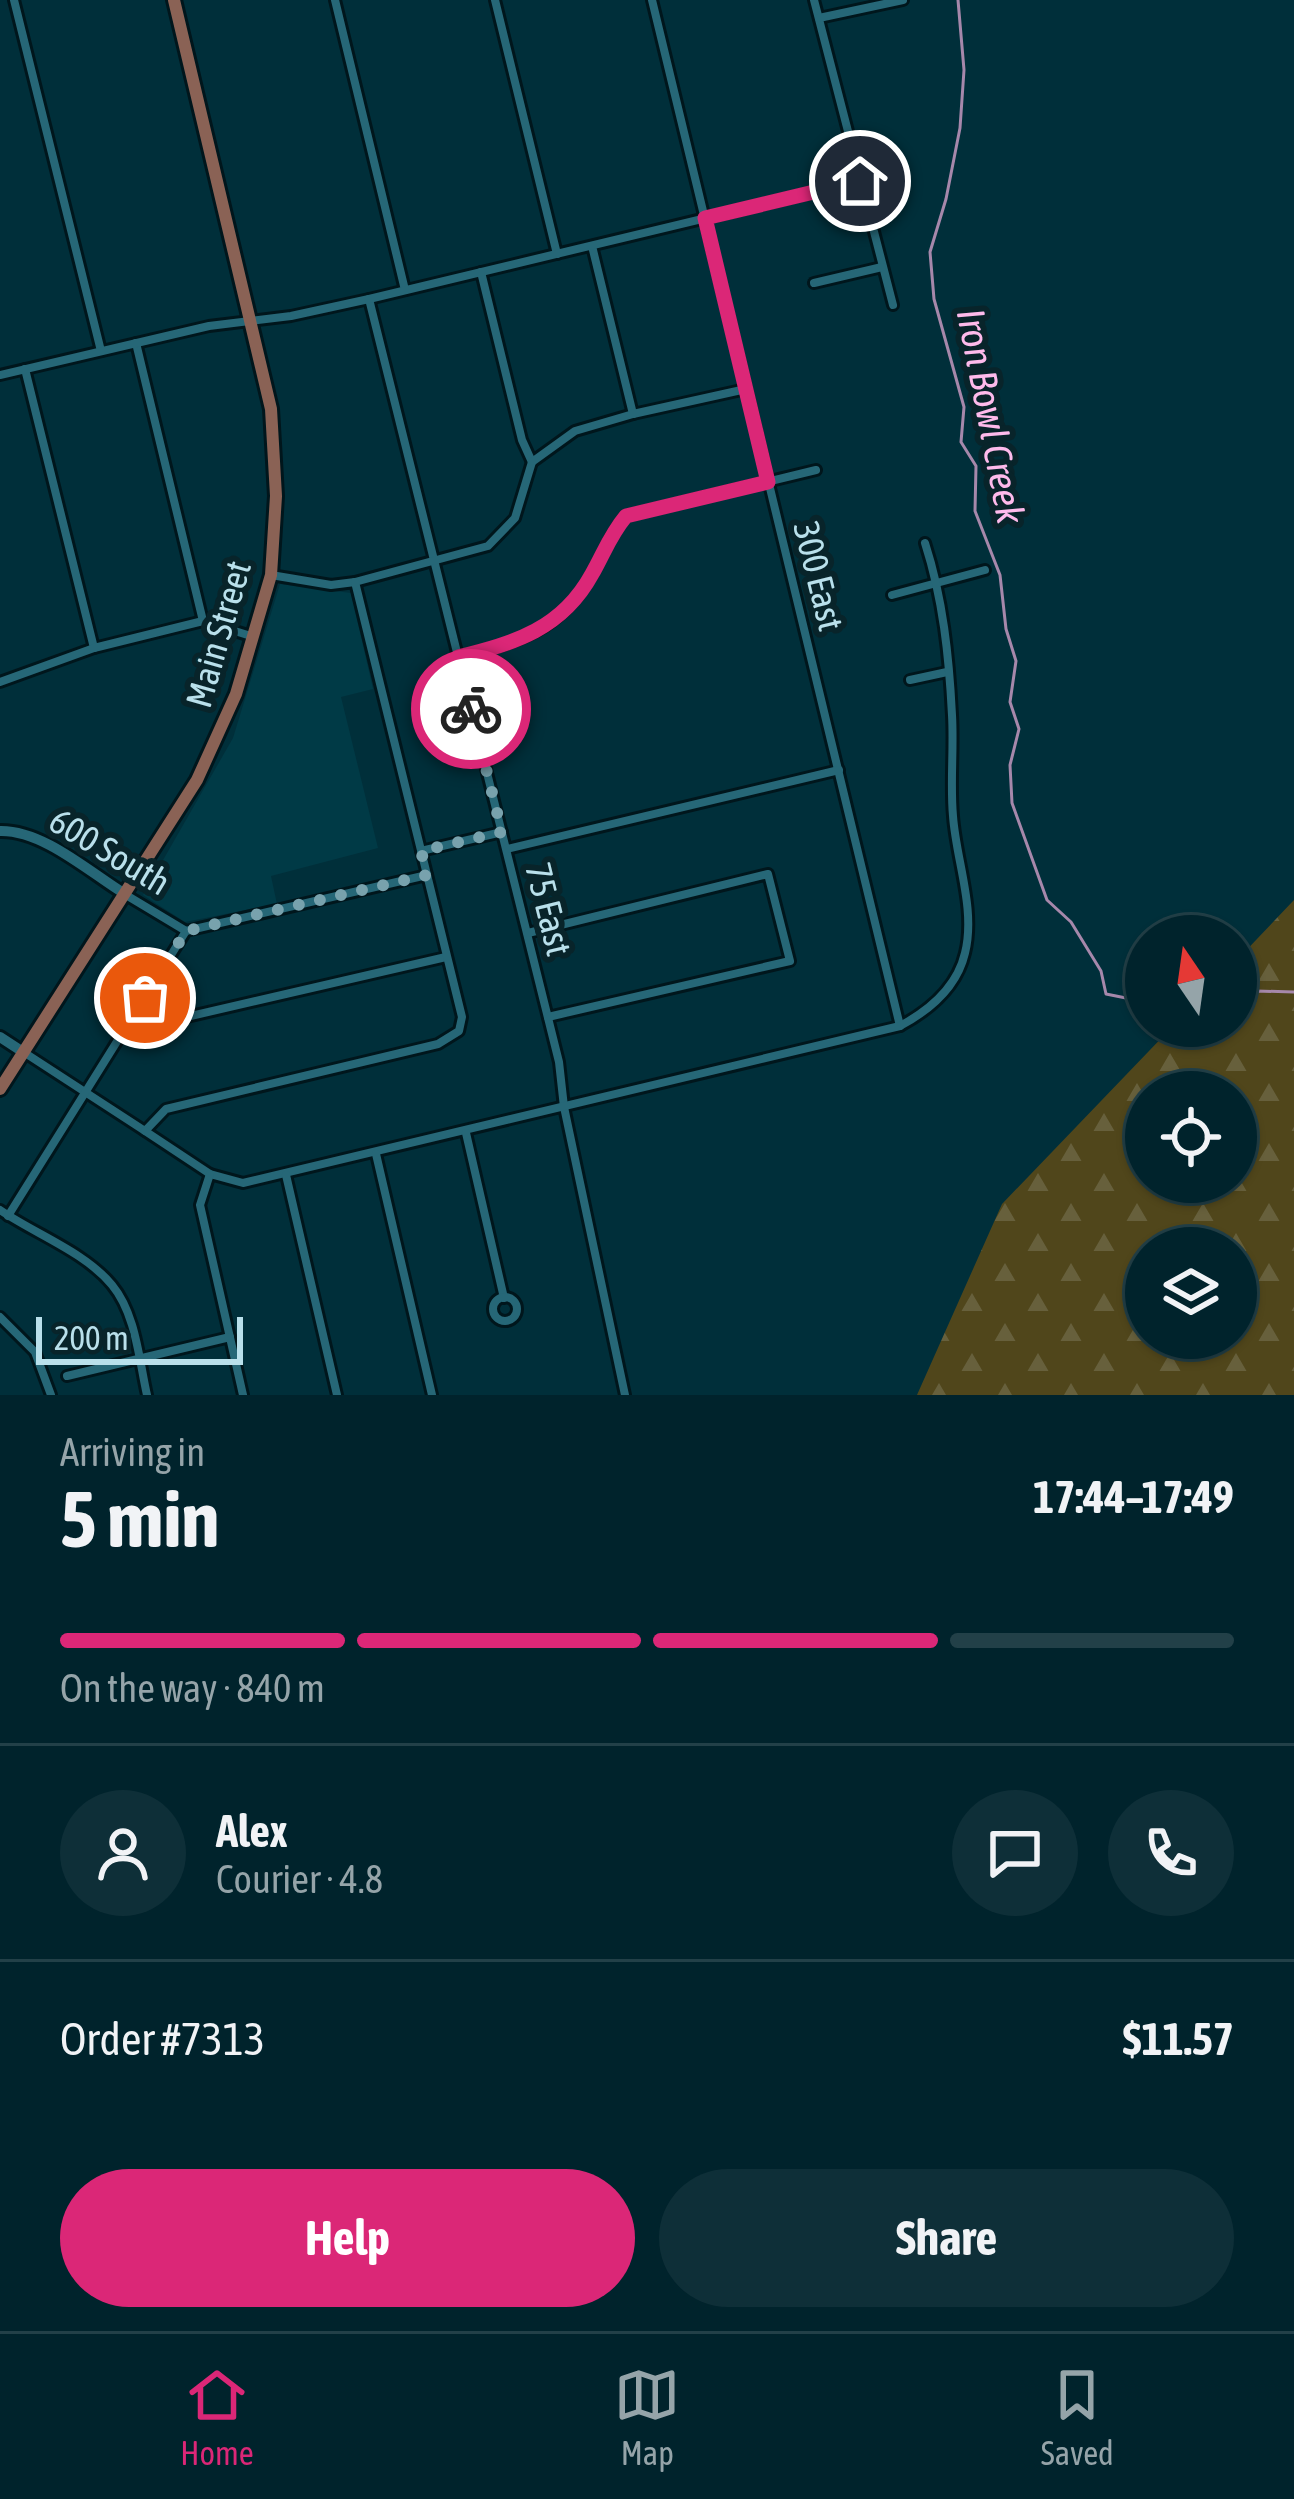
<!DOCTYPE html>
<html lang="en">
<head>
<meta charset="utf-8">
<style>
	body { margin:0; font-family:"Asap Condensed",sans-serif; background:#0e2f38; color:#f1f3f6; height:100vh; display:flex; flex-direction:column; font-size:45px; white-space:nowrap }
	* { box-sizing:border-box; margin:0 }
	p { font-size:39px; color:#95a4a9 }
	.icon { flex:none; width:66px; height:66px; fill:none; stroke:currentColor; stroke-width:2; stroke-linecap:round; stroke-linejoin:round }
	.map { position:relative; height:1395px; overflow:hidden }
	.details { display:flex; flex-direction:column; background:#00232c; flex:1 }
	.details>* { flex:none }
	.needle { width:78px; rotate:347deg }
	.tools { position:absolute; left:1125px; top:915px; display:grid; gap:24px }
	.tools a { display:grid; place-items:center; width:132px; height:132px; border-radius:50%; background:#00232c; box-shadow:0 3px 9px #0004,0 0 0 3px #224048; font-size:60px }
	.scale { position:absolute; left:36px; bottom:30px; width:207px; box-sizing:border-box; padding-left:12px; border:6px solid #b9e0eb; border-top:0; font-size:33px; line-height:42px; white-space:nowrap; color:#b9e0eb; -webkit-text-stroke:9px #08242a; paint-order:stroke }
	.pin { position:absolute; display:grid; place-items:center; width:102px; height:102px; color:#fff; margin:-51px; border:6px solid #fff; border-radius:50%; box-shadow:0 3px 12px #0007 }
	.courier { position:absolute; display:grid; place-items:center; width:120px; height:120px; margin:-60px; border:9px solid #db2777; border-radius:50%; background:#fff; color:#222; box-shadow:0 3px 15px #0007 }
	.head em { font-style:normal; font-weight:700 }
	.head div { display:flex; flex-direction:column-reverse }
	.head { display:flex; align-items:center; justify-content:space-between; height:204px; padding:0 60px }
	h1 { font-size:78px; font-weight:700; line-height:90px }
	.bar { display:grid; grid-template-columns:repeat(4,1fr); gap:18px 12px; align-content:center; height:144px; padding:0 60px }
	.bar i { height:15px; border-radius:9px; background:#224048 }
	.bar .selected { background:#db2777 }
	.bar p { grid-column:span 4 }
	.line { display:flex; align-items:center; gap:30px; padding:0 60px; border-top:3px solid #224048 }
	.line div { flex:1 }
	.round { display:grid; place-items:center; flex:none; width:126px; height:126px; border-radius:63px; background:#0e2f38 }
	.action { display:flex; gap:24px; margin-top:auto; padding:24px 60px }
	.action a { flex:1; height:138px; border-radius:72px; background:#db2777; color:#fff; font-size:48px; font-weight:700; line-height:138px; text-align:center }
	.action a+a { background:#0e2f38; color:#f1f3f6 }
	.dock { display:flex; justify-content:space-around; align-items:center; height:168px; border-top:3px solid #224048; background:#00232c; font-size:33px; color:#95a4a9 }
	.dock a { display:grid; justify-items:center; gap:6px }
	.dock .selected { color:#db2777 }
	.map>svg:first-child { display:block }
	.built { fill:#003a46 }
	.forest { fill:url(#forest-firs); fill-rule:evenodd }
	.lines { fill:none; stroke-linecap:round; stroke-linejoin:round }
	.stream { stroke:#a688ab; stroke-width:3 }
	.street-casing { stroke:#00161c; stroke-width:14 }
	.secondary-casing { stroke:#00161c; stroke-width:16 }
	.primary-casing { stroke:#00161c; stroke-width:18 }
	.street { stroke:#266777; stroke-width:8 }
	.secondary { stroke:#266777; stroke-width:10 }
	.primary { stroke:#8a6255; stroke-width:12 }
	.done { stroke:#78a2ad; stroke-width:12; stroke-dasharray:0 21.6 }
	.route { stroke:#db2777; stroke-width:15 }
	.labels { text-anchor:middle; dominant-baseline:central; stroke-width:12; stroke-linejoin:round; paint-order:stroke }
	.street-label { font-size:36px; fill:#b9e0eb; stroke:#08242a }
	.water-label { font-size:39px; font-style:italic; fill:#febaeb; stroke:#08242a }
</style>
</head>
<body>
<div class="map">
<svg width="1294" height="1395" viewBox="0 0 1294 1395">
	<defs>
		<pattern id="forest-firs" width="22" height="20" patternUnits="userSpaceOnUse" patternTransform="scale(3)"><rect width="22" height="20" fill="#50461b"/><path d="M5 1l3.5 6h-7zM16 11l3.5 6h-7z" fill="#67603c"/></pattern>
	</defs>
	<rect width="100%" height="100%" fill="#002f3a"/>
	<path class="built" d="M280 584 351 593 373 689 341 697 378 848 271 876 277 904 185 922 143 895 233 738Z"/>
	<path class="forest" d="M1294 900V1395H917L1002 1204 1173 1026H1236V961ZM1146 1092H1236V1182H1146ZM1146 1248H1236V1338H1146Z"/>
	<g class="lines">
		<g class="stream">
			<path d="M958 0 964 70 960 128 946 199 930 252 934 299 964 407 961 442 976 466 975 511 1000 575 1006 629 1016 661 1010 702 1019 729 1010 765 1012 803 1047 900 1071 922 1101 971 1106 994 1146 1002"/>
			<path d="M1236 997 1256 991 1294 992"/>
		</g>
		<g class="street-casing">
			<g id="street">
				<path d="M14 0 101 351"/>
				<path d="M335 0 405 290"/>
				<path d="M495 0 557 254"/>
				<path d="M652 0 900 1026"/>
				<path d="M814 0 893 305"/>
				<path d="M819 18 903 0"/>
				<path d="M592 246 633 414"/>
				<path d="M481 272 522 440 532 462"/>
				<path d="M814 283 882 267"/>
				<path d="M369 299 559 1062 564 1107 625 1395"/>
				<path d="M136 343 203 621"/>
				<path d="M25 369 94 648"/>
				<path d="M0 375 209 326 291 316 369 299 860 181"/>
				<path d="M271 575 331 585 355 582 488 546 515 518 532 462 575 431 633 414 746 389"/>
				<path d="M892 595 985 570"/>
				<path d="M458 657C518 642 560 632 592 574 604 553 610 534 626 516L816 470"/>
				<path d="M910 680 947 672"/>
				<path d="M0 682 94 648 203 621 254 637"/>
				<path d="M507 849 839 770"/>
				<path d="M421 851 502 832"/>
				<path d="M126 895 186 931"/>
				<path d="M528 933 768 874 790 961 548 1017"/>
				<path d="M126 1031 446 957"/>
				<path d="M25 1053 145 1131 166 1109 438 1044 459 1031 462 1017 355 582"/>
				<path d="M145 1131 210 1174 243 1183 900 1026C930 1010 957 987 965 953 976 909 956 860 953 816 950 783 954 749 952 715 949 656 943 599 925 543"/>
				<path d="M466 1133 504 1298"/>
				<path d="M376 1154 432 1395"/>
				<path d="M210 1174 200 1205 243 1395"/>
				<path d="M286 1175 337 1395"/>
				<path d="M0 1210C35 1234 85 1252 112 1285 136 1314 139 1360 147 1395"/>
				<path d="M8 1216 186 931 427 875"/>
				<circle cx="505" cy="1309" r="12"/>
				<path d="M0 1317 35 1352 51 1395"/>
				<path d="M67 1376 230 1337"/>
			</g>
		</g>
		<g class="secondary-casing">
			<g id="secondary">
				<path d="M0 831C43 830 89 872 125 894"/>
				<path d="M0 1037 23 1052"/>
			</g>
		</g>
		<g class="primary-casing">
			<path id="primary" d="M0 1089 197 780 236 694 271 575 276 496 271 409 174 0"/>
		</g>
		<use href="#street" class="street"/>
		<use href="#secondary" class="secondary"/>
		<use href="#primary" class="primary"/>
	</g>
	<g class="lines">
		<path class="done" d="M145 998 186 931 427 875 421 851 502 832 471 709"/>
		<path class="route" d="M471 709 458 657C515 643 562 629 592 574 604 553 610 535 626 516L768 482 705 218 860 181"/>
	</g>
	<g class="labels">
		<g class="street-label">
			<text transform="translate(819 576) rotate(76)">300 East</text>
			<text transform="translate(218 634) rotate(-74)">Main Street</text>
			<text transform="translate(110 851) rotate(31)">600 South</text>
			<text transform="translate(549 909) rotate(76)">75 East</text>
		</g>
		<g class="water-label">
			<text transform="translate(991 416) rotate(79)">Iron Bowl Creek</text>
		</g>
	</g>
</svg>
<div class="tools">
<a><svg class="needle" viewBox="-14 -14 28 28"><path d="M0-13l5 13h-10z" fill="#e53935"/><path d="M0 13l5-13h-10z" fill="#95a4a9"/></svg></a>
<a><svg class="icon" aria-label="locate" viewBox="0 0 24 24"><circle cx="12" cy="12" r="6"/><path d="M12 2v4M12 18v4M2 12h4M18 12h4"/></svg></a>
<a><svg class="icon" aria-label="layers" viewBox="0 0 24 24"><path d="M12 4l9 5-9 5-9-5zM3 14l9 5 9-5"/></svg></a>
</div>
<div class="scale">200 m</div>
<div class="pin" style="left:145px;top:998px;background:#ea580c"><svg class="icon" aria-label="bag" viewBox="0 0 24 24"><path d="M5 8h14l-1 12H6zM9 8a3 3 0 0 1 6 0"/></svg></div>
<div class="pin" style="left:860px;top:181px;background:#1f2937"><svg class="icon" aria-label="home" viewBox="0 0 24 24"><path d="M3 11l9-7 9 7M6 9v11h12V9"/></svg></div>
<div class="courier" style="left:471px;top:709px"><svg class="icon" aria-label="bike" viewBox="0 0 24 24"><circle cx="6" cy="16" r="4"/><circle cx="18" cy="16" r="4"/><path d="M6 16l4-8h5l3 8M10 8l3 8H6M13 5h3"/></svg></div>
</div>
<section class="details">
<div class="head"><div><h1>5 min</h1><p>Arriving in</p></div><em>17:44–17:49</em></div>
<div class="bar"><i class="selected"></i><i class="selected"></i><i class="selected"></i><i></i><p>On the way · 840 m</p></div>
<div class="line" style="height:216px"><a class="round"><svg class="icon" aria-label="person" viewBox="0 0 24 24"><circle cx="12" cy="8" r="4"/><path d="M4 21q1-7 8-7t8 7"/></svg></a><div><b>Alex</b><p>Courier · 4.8</p></div><a class="round"><svg class="icon" aria-label="chat" viewBox="0 0 24 24"><path d="M4 5h16v11H9l-5 4z"/></svg></a><a class="round"><svg class="icon" aria-label="phone" viewBox="0 0 24 24"><path d="M5 4h4l2 5-3 2q2 4 5 5l2-3 5 2v4C11 20 4 13 5 4z"/></svg></a></div>
<div class="line" style="height:156px"><div>Order #7313</div><b>$11.57</b></div>
<div class="action"><a>Help</a><a>Share</a></div>
</section>
<nav class="dock">
<a class="selected"><svg class="icon" aria-label="home" viewBox="0 0 24 24"><path d="M3 11l9-7 9 7M6 9v11h12V9"/></svg>Home</a>
<a><svg class="icon" aria-label="map" viewBox="0 0 24 24"><path d="M3 6l6-2 6 2 6-2v14l-6 2-6-2-6 2zM9 4v14M15 6v14"/></svg>Map</a>
<a><svg class="icon" aria-label="saved" viewBox="0 0 24 24"><path d="M7 4h10v16l-5-4-5 4z"/></svg>Saved</a>
</nav>
</body>
</html>
